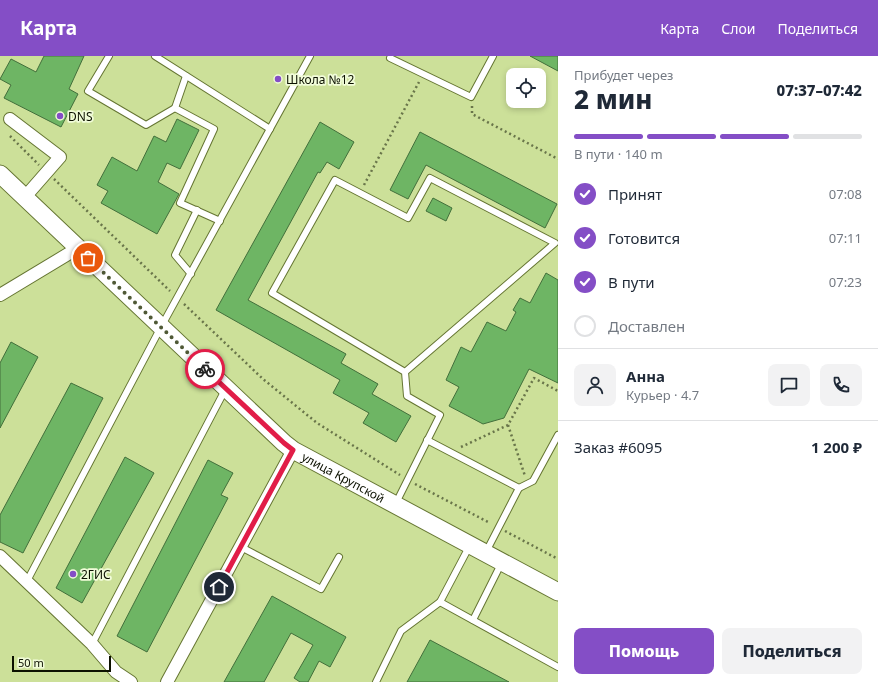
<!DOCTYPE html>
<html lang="ru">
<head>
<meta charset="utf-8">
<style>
	body { margin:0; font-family:"Noto Sans",sans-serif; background:#f2f2f3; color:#1f2937; height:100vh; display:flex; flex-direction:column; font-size:15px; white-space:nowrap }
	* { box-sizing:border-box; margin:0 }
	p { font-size:13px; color:#747a83 }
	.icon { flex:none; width:22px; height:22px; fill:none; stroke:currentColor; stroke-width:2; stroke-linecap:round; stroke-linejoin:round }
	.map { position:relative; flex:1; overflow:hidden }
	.drawer { display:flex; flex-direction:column; background:#fff; width:320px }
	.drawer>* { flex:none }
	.controls { position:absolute; left:506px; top:12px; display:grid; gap:8px }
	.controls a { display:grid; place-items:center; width:40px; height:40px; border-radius:8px; background:#fff; box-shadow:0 2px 6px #0003; font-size:20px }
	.scale { position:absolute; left:12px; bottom:10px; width:99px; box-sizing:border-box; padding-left:4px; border:2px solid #0c1100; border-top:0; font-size:11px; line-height:14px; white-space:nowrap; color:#0c1100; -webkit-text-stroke:3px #f1fcd9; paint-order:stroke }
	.pin { position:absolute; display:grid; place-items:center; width:34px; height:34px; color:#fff; margin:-17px; border:2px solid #fff; border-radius:50%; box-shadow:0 1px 4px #0007 }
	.courier { position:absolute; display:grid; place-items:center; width:40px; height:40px; margin:-20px; border:3px solid #e11d48; border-radius:50%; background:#fff; color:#222; box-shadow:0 1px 5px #0007 }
	.headline em { font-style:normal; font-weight:800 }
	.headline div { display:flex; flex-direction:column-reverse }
	.headline { display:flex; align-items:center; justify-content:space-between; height:68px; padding:0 16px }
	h1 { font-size:26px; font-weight:800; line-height:30px }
	.bar { display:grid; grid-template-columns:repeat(4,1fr); gap:6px 4px; align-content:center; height:48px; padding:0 16px }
	.bar i { height:5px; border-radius:3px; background:#e0e1e3 }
	.bar .selected { background:#844ec6 }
	.bar p { grid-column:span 4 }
	.line { display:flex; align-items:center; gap:10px; padding:0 16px; border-top:1px solid #e0e1e3 }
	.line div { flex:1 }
	.round { display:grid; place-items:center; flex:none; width:42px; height:42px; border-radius:8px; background:#f2f2f3 }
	ol { padding:0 16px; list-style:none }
	li { display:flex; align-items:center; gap:12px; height:44px }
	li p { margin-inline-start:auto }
	li .icon { padding:4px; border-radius:50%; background:#844ec6; color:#fff; stroke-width:4 }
	li:last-child { color:#747a83 }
	li i { width:22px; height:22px; border:2px solid #e0e1e3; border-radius:50% }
	.cta { display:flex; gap:8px; margin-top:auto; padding:8px 16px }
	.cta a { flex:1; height:46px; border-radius:8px; background:#844ec6; color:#fff; font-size:16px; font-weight:800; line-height:46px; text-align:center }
	.cta a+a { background:#f2f2f3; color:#1f2937 }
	header { display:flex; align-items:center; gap:24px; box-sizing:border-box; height:56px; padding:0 20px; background:#844ec6; color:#fff }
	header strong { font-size:19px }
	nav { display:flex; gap:22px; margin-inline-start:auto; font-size:14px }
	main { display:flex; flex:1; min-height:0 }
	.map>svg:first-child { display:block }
	.building { fill:#6eb564; stroke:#426f3b }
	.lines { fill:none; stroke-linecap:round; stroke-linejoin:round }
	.service-casing { stroke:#657532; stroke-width:8 }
	.minor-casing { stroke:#657532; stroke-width:14 }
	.secondary-casing { stroke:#657532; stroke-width:19 }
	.path { stroke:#69754a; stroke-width:2.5; stroke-dasharray:2 3; stroke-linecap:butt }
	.service { stroke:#fff; stroke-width:6 }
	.minor { stroke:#fff; stroke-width:12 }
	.secondary { stroke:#fff; stroke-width:17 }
	.done { stroke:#4f5936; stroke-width:4; stroke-dasharray:0 7.2 }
	.route { stroke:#e11d48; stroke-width:5 }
	.poi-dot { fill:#844ec6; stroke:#f1fcd9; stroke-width:1.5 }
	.labels { text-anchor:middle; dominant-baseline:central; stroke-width:3.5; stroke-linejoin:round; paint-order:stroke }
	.poi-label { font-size:12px; fill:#0c1100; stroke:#f1fcd9; text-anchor:start }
	.street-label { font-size:12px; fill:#0c1100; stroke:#f1fcd9 }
</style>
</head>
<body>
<header>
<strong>Карта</strong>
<nav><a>Карта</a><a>Слои</a><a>Поделиться</a></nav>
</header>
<main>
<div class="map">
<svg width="558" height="626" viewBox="0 0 558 626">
	<rect width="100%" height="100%" fill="#cce099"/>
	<g class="building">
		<path d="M44 0H84L69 33 78 38 61 71 4 42 11 29 0 23 11 3 36 16Z"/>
		<path d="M530 0H558V15Z"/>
		<path d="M177 63 199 74 180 113 167 107 158 126 179 138 157 178 101 147 108 135 97 129 112 101 137 115 154 80 166 86Z"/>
		<path d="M320 66 354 86 339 113 327 106 320 117 318 116 248 244 346 298 341 307 378 328 372 338 411 360 396 386 363 367 369 357 333 337 340 324 216 254Z"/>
		<path d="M420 76 557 148 545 172 426 109 408 143 390 134Z"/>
		<path d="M433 142 452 152 446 165 426 155Z"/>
		<path d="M546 217 558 224V327L529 313 504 362 483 368 449 350 459 331 446 324 461 291 471 296 487 266 506 275 516 256 513 254 520 242 530 247Z"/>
		<path d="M11 286 38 301 0 372V307Z"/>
		<path d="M71 327 103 342 23 497 0 486V459Z"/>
		<path d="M125 401 154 417 82 547 56 532Z"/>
		<path d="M208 404 233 417 221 439 228 442 147 596 117 580Z"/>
		<path d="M272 540 346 581 330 611 319 605 308 626H300L294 622 313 589 291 577 264 626H224Z"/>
		<path d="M430 584 509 626H407Z"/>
	</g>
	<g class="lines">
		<g class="service-casing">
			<g id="service">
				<path d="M109 0 88 35 146 69 175 52"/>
				<path d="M155 0 270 73"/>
				<path d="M390 2 471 41 493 0"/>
				<path d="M186 20 175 52 214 73 180 147 220 165"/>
				<path d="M191 218 175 199 197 154"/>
				<path d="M427 384 519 432 486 496"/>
				<path d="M519 432 533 425 558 379"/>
				<path d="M396 447 440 359 407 340 405 316 272 237 335 124 408 162 430 122 555 187 405 316"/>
				<path d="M241 491 321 533 339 501"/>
				<path d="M469 491 440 546 558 611"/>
				<path d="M27 525 161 271 310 0"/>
				<path d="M473 564 501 508"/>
				<path d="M92 588 225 334"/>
				<path d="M376 626 401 575 440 546"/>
			</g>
		</g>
		<g class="minor-casing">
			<g id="minor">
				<path d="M10 63 60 101 25 141"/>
				<path d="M0 239 78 192"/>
				<path d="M0 500 92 588 116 616 131 626"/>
				<path d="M167 626 293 394"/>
			</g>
		</g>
		<g class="secondary-casing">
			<g id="secondary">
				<path id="s1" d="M0 118 284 387 293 394 558 536"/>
			</g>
		</g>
		<g class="path">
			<path d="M472 50V58L558 103"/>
			<path d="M10 80 39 109"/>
			<path d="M54 123 170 235"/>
			<path d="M364 129 419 26"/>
			<path d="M184 248 263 323 317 367 400 419"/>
			<path d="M508 369 525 420"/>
			<path d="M461 391 508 369 534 322 558 335"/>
			<path d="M415 428 490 467"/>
			<path d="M505 475 558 503"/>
		</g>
		<use href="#service" class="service"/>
		<use href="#minor" class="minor"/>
		<use href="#secondary" class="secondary"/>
	</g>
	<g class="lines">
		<path class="done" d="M88 202 205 313"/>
		<path class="route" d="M205 313 284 387 293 394 219 531"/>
	</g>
	<g class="poi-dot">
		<circle cx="278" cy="23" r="4"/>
		<circle cx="60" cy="60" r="4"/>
		<circle cx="73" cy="518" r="4"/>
	</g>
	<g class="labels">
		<g class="poi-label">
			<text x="286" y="23">Школа №12</text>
			<text x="68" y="60">DNS</text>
			<text x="81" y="518">2ГИС</text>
		</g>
		<g class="street-label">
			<text stroke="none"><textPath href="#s1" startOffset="460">улица Крупской</textPath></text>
		</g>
	</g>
</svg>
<div class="controls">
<a><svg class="icon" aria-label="locate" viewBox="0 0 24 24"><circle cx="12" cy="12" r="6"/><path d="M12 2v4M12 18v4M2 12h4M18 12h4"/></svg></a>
</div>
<div class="scale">50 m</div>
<div class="pin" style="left:88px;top:202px;background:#ea580c"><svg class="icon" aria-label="bag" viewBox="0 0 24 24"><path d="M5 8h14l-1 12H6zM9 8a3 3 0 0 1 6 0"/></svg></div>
<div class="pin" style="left:219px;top:531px;background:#1f2937"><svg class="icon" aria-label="home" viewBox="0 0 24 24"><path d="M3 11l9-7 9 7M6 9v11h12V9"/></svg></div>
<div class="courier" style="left:205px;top:313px"><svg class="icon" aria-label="bike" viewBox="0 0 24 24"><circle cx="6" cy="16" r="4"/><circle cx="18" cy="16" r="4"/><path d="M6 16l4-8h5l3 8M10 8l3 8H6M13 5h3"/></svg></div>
</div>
<section class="drawer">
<div class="headline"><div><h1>2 мин</h1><p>Прибудет через</p></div><em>07:37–07:42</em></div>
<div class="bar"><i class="selected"></i><i class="selected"></i><i class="selected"></i><i></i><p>В пути · 140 m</p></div>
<ol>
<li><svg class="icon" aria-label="check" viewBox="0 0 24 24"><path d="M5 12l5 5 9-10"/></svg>Принят<p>07:08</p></li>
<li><svg class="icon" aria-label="check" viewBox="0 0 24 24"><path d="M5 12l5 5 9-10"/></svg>Готовится<p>07:11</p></li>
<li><svg class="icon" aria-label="check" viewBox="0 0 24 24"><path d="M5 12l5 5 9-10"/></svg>В пути<p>07:23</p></li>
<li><i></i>Доставлен</li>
</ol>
<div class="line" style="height:72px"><a class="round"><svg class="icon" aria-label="person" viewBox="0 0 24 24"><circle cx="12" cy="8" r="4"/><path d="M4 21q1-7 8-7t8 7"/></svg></a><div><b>Анна</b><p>Курьер · 4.7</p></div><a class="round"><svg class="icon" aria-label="chat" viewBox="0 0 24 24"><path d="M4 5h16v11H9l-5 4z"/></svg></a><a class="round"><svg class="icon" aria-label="phone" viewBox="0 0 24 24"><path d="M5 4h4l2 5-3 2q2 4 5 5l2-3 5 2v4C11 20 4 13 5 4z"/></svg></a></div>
<div class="line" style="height:52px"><div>Заказ #6095</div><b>1 200 ₽</b></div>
<div class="cta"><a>Помощь</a><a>Поделиться</a></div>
</section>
</main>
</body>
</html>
